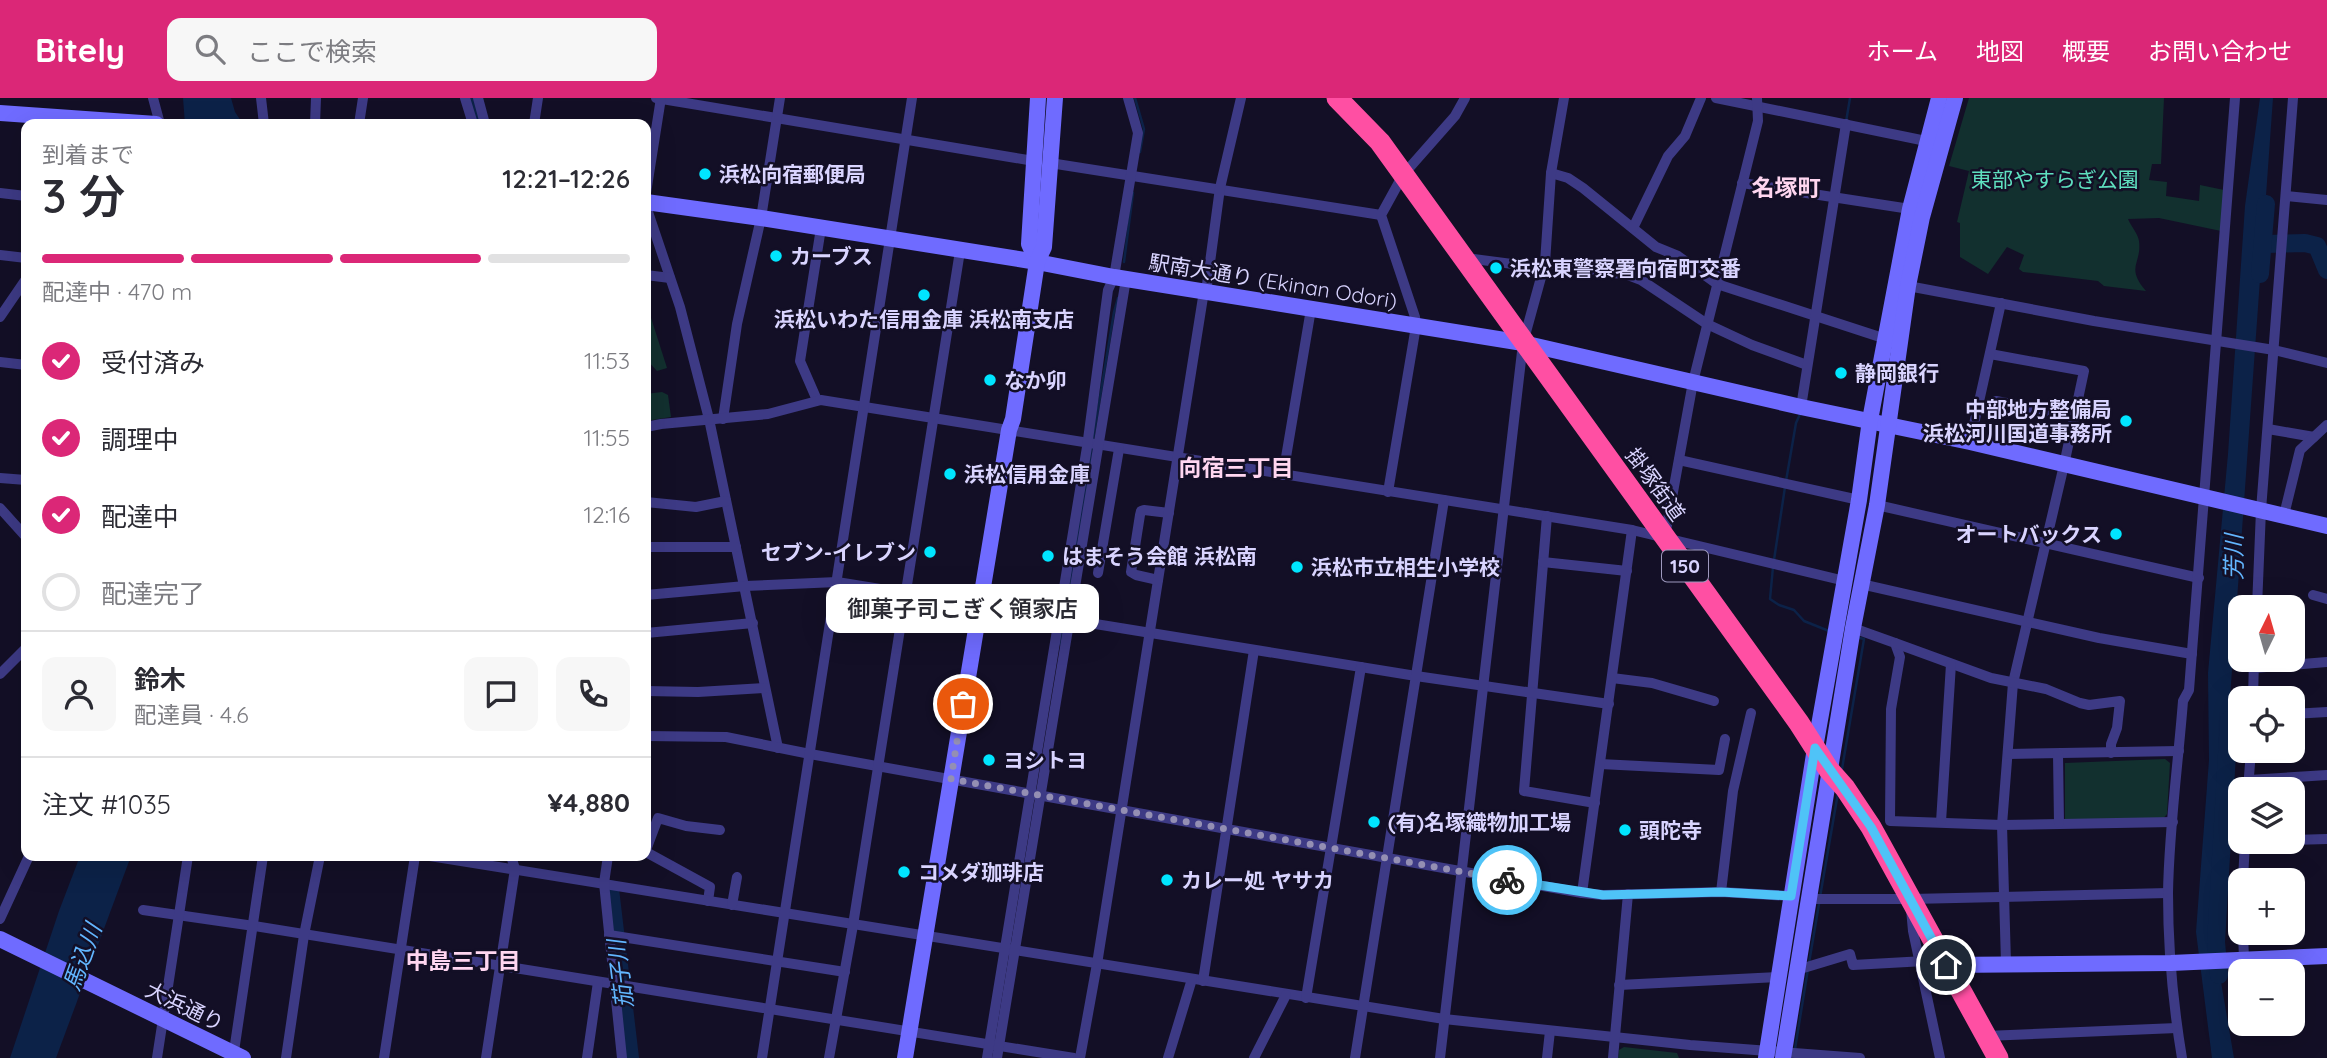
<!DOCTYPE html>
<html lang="ja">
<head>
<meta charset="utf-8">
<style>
	body { margin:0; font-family:Quicksand,"Noto Sans JP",sans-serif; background:#f7f7f7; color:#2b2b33; height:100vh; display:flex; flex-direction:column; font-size:26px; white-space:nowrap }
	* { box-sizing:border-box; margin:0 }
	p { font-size:23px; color:#7c7c81 }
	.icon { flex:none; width:38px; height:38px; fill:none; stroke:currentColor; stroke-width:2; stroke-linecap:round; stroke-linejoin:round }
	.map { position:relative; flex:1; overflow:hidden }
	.drawer { position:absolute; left:21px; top:21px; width:630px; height:742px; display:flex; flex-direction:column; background:#fff; border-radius:14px; box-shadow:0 7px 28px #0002 }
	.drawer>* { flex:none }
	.needle { width:46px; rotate:5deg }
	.fabs { position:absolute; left:2228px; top:497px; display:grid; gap:14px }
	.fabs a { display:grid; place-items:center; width:77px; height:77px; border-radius:14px; background:#fff; box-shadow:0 7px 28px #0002; font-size:35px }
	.pin { position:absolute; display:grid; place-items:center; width:60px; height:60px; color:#fff; margin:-30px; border:4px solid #fff; border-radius:50%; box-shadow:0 2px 7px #0007 }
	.courier { position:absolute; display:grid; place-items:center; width:70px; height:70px; margin:-35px; border:5px solid #4fc3f7; border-radius:50%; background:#fff; color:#222; box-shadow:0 2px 9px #0007 }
	.bubble { position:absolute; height:49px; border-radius:14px; background:#fff; box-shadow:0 7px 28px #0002; font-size:23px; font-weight:600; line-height:49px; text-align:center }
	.summary em { font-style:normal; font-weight:600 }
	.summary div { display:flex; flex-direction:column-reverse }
	.summary { display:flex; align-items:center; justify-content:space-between; height:119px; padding:0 21px }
	h1 { font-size:46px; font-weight:600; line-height:52px }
	.bar { display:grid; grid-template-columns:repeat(4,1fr); gap:10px 7px; align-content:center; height:84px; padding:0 21px }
	.bar i { height:9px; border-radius:5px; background:#e1e1e2 }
	.bar .selected { background:#db2777 }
	.bar p { grid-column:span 4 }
	.line { display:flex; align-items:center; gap:18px; padding:0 21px; border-top:2px solid #e1e1e2 }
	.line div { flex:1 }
	.round { display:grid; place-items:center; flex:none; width:74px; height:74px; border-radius:14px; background:#f7f7f7 }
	ol { padding:0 21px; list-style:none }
	li { display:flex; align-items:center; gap:21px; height:77px }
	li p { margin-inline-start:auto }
	li .icon { padding:7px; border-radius:50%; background:#db2777; color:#fff; stroke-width:4 }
	li:last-child { color:#7c7c81 }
	li i { width:38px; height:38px; border:4px solid #e1e1e2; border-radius:50% }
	header { display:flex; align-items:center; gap:42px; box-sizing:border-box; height:98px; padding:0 35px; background:#db2777; color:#fff }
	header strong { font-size:33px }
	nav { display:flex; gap:38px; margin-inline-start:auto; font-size:24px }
	.search { width:490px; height:63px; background:#f7f7f7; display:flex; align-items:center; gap:18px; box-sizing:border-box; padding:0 24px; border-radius:14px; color:#7c7c81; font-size:26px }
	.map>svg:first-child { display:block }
	.green { fill:#12302f }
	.water { fill:#0c2248 }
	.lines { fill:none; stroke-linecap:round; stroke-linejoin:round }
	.stream { stroke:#0c2248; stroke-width:2.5 }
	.river { stroke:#0c2248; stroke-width:18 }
	.street { stroke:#3d3a85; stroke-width:10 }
	.secondary { stroke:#6f6bff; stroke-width:16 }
	.highway { stroke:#ff4fa3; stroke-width:21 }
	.done { stroke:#948fb3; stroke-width:7; stroke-dasharray:0 12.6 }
	.route { stroke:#4fc3f7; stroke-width:9 }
	.poi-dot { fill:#00e5ff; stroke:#130f26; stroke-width:2.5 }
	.labels { text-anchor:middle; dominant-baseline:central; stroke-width:5; stroke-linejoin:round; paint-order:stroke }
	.shield { fill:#130f26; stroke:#9e99be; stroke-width:2 }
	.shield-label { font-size:19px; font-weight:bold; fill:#d9d4ff }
	.poi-label { font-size:21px; font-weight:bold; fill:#d9d4ff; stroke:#130f26; text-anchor:start }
	.park-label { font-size:21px; fill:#5fe0c0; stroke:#130f26 }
	.street-label { font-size:21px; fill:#d9d4ff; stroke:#130f26 }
	.neighbourhood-label { font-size:23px; font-weight:bold; fill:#ffd6f0; stroke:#130f26 }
	.water-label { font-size:23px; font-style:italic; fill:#62b6ff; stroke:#130f26 }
</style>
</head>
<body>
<header>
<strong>Bitely</strong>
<div class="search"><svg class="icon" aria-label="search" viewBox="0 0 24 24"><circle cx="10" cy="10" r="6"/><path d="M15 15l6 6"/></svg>ここで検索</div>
<nav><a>ホーム</a><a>地図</a><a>概要</a><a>お問い合わせ</a></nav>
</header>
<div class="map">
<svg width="2327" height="960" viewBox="0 0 2327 960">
	<rect width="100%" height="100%" fill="#130f26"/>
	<g class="green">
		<path d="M1969 0H2164L2161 66H2152L2149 82 2167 84 2166 98 2199 103 2200 87 2224 92 2221 133 2159 120 2128 121C2131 128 2138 136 2139 143 2142 166 2125 169 2146 193L2104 188 2098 183 2023 174 2019 171 2024 157 2007 149 1988 176 1960 159V125L1957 124 1969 73 1949 68Z"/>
		<path d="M646 204 667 270 657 273 646 261Z"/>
		<path d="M662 294 668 297 671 319 646 323V296Z"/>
		<path d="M2165 661 2170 665 2167 716 2162 722H2065V665Z"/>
		<path d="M1624 949 1677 955 1679 960H1618L1619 952Z"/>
	</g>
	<g class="water">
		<path d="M183 0H231L235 14 243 26H185Z"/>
		<path d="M2260 0H2273L2213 837 2234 960H2212L2196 834 2209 662 2208 575 2228 356 2245 108Z"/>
		<path d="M80 758H131L56 960H10L59 813Z"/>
	</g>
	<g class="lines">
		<g class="stream">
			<path d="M1135 0 1144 31 1140 54"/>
			<path d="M1846 24 1850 0"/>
			<path d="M1124 164 1133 95"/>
			<path d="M1093 342 1114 214 1118 200"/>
			<path d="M1786 383 1796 325 1801 314"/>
			<path d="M1774 462 1785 389"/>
			<path d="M1773 469 1770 501 1779 507 1794 512 1804 523 1829 533"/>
			<path d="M1065 518 1092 349"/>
			<path d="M1060 546 1064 525"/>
			<path d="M1842 671 1864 541 1856 539"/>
			<path d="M1820 799 1838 695"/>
			<path d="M1809 865 1819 806"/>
			<path d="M1795 951 1808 871"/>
		</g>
		<g class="river">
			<path d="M472 0 479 26"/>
			<path d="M2264 146 2305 145 2317 148 2327 172"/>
			<path d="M2260 176 2266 106"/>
			<path d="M610 791 630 960"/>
			<path d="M2219 877 2216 844 2229 622"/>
		</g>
		<g class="street">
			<path d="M153 0 160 26"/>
			<path d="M261 0 264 26"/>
			<path d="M465 0 473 26"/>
			<path d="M478 0 485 26"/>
			<path d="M656 0 1034 63"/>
			<path d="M1716 0 1926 43"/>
			<path d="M315 26 316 0"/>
			<path d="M359 26 363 0"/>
			<path d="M534 26 538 0"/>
			<path d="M1050 65 1381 117"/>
			<path d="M1551 75 1568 80 1583 90 1656 149 1678 158 1717 186 1886 241"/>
			<path d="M1742 85 1910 111"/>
			<path d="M0 95 26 98"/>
			<path d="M646 95 661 0"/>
			<path d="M2286 98 2327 102"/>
			<path d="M646 108 680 209 709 321 778 650"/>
			<path d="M1633 130 1668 58 1685 38 1701 0"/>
			<path d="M0 157 26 160"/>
			<path d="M1466 160 1543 170"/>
			<path d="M1545 165 1628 177 1641 182 1707 226 1752 247 1807 267"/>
			<path d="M646 177 670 180"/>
			<path d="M1908 188 2094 223 2274 252 2327 265"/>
			<path d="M1206 194 1220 90 1241 0"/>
			<path d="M0 219 26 181"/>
			<path d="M1990 256 2084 273 2064 367 2013 585 2002 727 2006 865"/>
			<path d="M0 264 26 267"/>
			<path d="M817 302 800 263 821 130"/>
			<path d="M1996 303 2074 318"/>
			<path d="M1801 309 1846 26"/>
			<path d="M723 321 737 226 761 120 780 0"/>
			<path d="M646 329 661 326 768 316 821 302 1632 432 1845 483"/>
			<path d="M2268 331 2314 339"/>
			<path d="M1970 344 2001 205"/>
			<path d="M1679 362 1859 402"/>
			<path d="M1283 377 1311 211"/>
			<path d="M0 380 26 382"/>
			<path d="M1388 394 1416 228 1415 219 1381 117 1403 77 1455 18 1465 0"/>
			<path d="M646 404 696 409 726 403"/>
			<path d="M1877 407 2199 480"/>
			<path d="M0 410 26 439"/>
			<path d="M2284 417 2300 352 2327 327"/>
			<path d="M1547 418 1524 693 1595 705"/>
			<path d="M1665 438 1693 284 1758 23 1757 0"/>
			<path d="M646 449H736"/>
			<path d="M1543 464 1627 473"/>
			<path d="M1098 475 1119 351"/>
			<path d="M1158 482 1136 477 1131 474 1140 417 1141 413 1144 412 1169 415"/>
			<path d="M1861 486 2099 540 2192 556"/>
			<path d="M646 497 745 488 837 484 1416 578 1609 606"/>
			<path d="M2313 497 2327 501"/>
			<path d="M2257 509 2261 412 2293 0"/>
			<path d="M1853 530 1895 545 1900 559 1891 611 1890 723 2002 727 2173 724"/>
			<path d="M646 535 753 525"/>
			<path d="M1895 545 1991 580 2046 591 2080 605 2089 607 2120 603 2117 630 2111 646V655"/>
			<path d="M2254 570 2327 564"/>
			<path d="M0 576 26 550"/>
			<path d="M1612 580 1652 585 1714 603"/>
			<path d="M646 593 698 594 765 590"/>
			<path d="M2253 600 2254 562"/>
			<path d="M2292 616 2327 614"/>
			<path d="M646 638 726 639 810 656 1582 795 1603 797 1721 794 1791 798"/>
			<path d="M2008 656 2179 653"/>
			<path d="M2058 656 2059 725"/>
			<path d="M1600 666 1719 672 1725 641"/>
			<path d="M2249 682 2327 677"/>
			<path d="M2248 691 2251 653"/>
			<path d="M1941 724 1951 566"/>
			<path d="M2292 742 2327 741"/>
			<path d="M2244 745 2268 744"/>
			<path d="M646 752 658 720 686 728 720 732"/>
			<path d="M646 754 710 789 708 803"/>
			<path d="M430 758 1444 921 1690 947 1860 960"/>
			<path d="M608 758 604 785 622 960"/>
			<path d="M2243 782 2245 744"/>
			<path d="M1721 794 1733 693 1751 615"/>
			<path d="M1582 795 1632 432"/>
			<path d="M1809 801H1911L2168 795"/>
			<path d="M732 807 737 779"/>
			<path d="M1911 811 1913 833 1940 960"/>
			<path d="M143 812 254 828 1074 960"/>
			<path d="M0 821 29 758"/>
			<path d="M2243 835 2244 861"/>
			<path d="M609 837 845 874"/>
			<path d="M1797 872 1850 856 1853 867 1943 862"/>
			<path d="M1203 883 1254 552"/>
			<path d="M1619 887 1778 879"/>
			<path d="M1306 900 1361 569"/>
			<path d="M1986 938 2177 930"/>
			<path d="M157 960 188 758"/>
			<path d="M233 960 263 758"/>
			<path d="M286 960 304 837 320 758"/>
			<path d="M384 960 415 758"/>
			<path d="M486 960 515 771 511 758"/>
			<path d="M587 960 598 884"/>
			<path d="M762 960 912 0"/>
			<path d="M829 960 853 827 960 153"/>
			<path d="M987 960 1087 349 1108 192 1114 179 1138 35 1128 0"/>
			<path d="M997 960 1126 181"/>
			<path d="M1080 960 1097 866 1204 193"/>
			<path d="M1168 960 1192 881"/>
			<path d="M1254 960 1286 897"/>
			<path d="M1355 960 1444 402"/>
			<path d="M1440 960 1523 245 1545 165 1551 75 1564 0"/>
			<path d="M1547 960 1550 933"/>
			<path d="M1613 960 1628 796"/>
			<path d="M2182 960C2173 906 2168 850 2168 795 2169 731 2178 667 2183 603L2189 592 2235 0"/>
		</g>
		<g class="secondary">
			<path d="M0 15 156 26"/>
			<path d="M646 104 761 120 1037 164 1114 179 1523 245 1801 309 1970 344 2327 428"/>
			<path d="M1037 164 1029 146 1038 0"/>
			<path d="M0 841 243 960"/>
			<path d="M1946 867 2171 865 2327 858"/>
			<path d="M905 960 1009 332 1013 321 1037 164 1044 149 1055 0"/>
			<path d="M1766 960 1815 650 1859 402 1870 322 1910 111 1939 0"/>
			<path d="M1783 960 1853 530 1877 407 1908 188 1922 119 1955 0"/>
		</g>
		<path class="highway" d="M1337 0 1380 44 1799 625 1829 672 1845 690 1871 729 1998 960"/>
	</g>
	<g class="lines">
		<path class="done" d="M963 606 951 681 1507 782"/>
		<path class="route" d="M1507 782 1603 797 1721 794 1791 798 1815 650 1871 729 1946 867"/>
	</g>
	<g class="poi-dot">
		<circle cx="705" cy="76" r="7"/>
		<circle cx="776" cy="158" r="7"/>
		<circle cx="1496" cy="170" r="7"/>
		<circle cx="924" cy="197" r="7"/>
		<circle cx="1841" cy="275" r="7"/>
		<circle cx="990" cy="282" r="7"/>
		<circle cx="2126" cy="323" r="7"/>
		<circle cx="950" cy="376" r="7"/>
		<circle cx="2116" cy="436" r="7"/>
		<circle cx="930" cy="454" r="7"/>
		<circle cx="1048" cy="458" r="7"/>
		<circle cx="1297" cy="469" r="7"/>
		<circle cx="989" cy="662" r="7"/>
		<circle cx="1374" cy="724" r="7"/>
		<circle cx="1625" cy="732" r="7"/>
		<circle cx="904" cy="774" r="7"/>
		<circle cx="1167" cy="782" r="7"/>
	</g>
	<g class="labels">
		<rect class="shield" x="1662" y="452.5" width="46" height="31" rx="5"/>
		<g class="shield-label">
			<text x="1685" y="468">150</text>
		</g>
		<g class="poi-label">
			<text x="719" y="76">浜松向宿郵便局</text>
			<text x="790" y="158">カーブス</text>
			<text x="1510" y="170">浜松東警察署向宿町交番</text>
			<text x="924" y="221" text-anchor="middle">浜松いわた信用金庫 浜松南支店</text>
			<text x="1855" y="275">静岡銀行</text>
			<text x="1004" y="282">なか卯</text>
			<text x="2112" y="311" text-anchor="end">中部地方整備局<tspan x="2112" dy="24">浜松河川国道事務所</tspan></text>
			<text x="964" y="376">浜松信用金庫</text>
			<text x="2102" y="436" text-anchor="end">オートバックス</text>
			<text x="916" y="454" text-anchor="end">セブン-イレブン</text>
			<text x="1062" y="458">はまそう会館 浜松南</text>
			<text x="1311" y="469">浜松市立相生小学校</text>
			<text x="1003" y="662">ヨシトヨ</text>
			<text x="1388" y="724">(有)名塚織物加工場</text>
			<text x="1639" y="732">頭陀寺</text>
			<text x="918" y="774">コメダ珈琲店</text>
			<text x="1181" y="782">カレー処 ヤサカ</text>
		</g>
		<g class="park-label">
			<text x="2055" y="81">東部やすらぎ公園</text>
		</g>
		<g class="street-label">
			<text transform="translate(1273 183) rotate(9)">駅南大通り (Ekinan Odori)</text>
			<text transform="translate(1656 386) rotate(54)">掛塚街道</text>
			<text transform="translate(185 908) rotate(26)">大浜通り</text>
		</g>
		<g class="neighbourhood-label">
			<text x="1786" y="89">名塚町</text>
			<text x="1236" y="369">向宿三丁目</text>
			<text x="463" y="862">中島三丁目</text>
		</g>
		<g class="water-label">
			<text transform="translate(2233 459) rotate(-90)">芳川</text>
			<text transform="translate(82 859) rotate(-70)">馬込川</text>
			<text transform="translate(620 876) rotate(-97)">茄子川</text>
		</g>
	</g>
</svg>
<div class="fabs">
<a><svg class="needle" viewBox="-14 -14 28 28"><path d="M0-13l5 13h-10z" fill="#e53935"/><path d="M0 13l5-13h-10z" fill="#7c7c81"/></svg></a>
<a><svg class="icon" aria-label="locate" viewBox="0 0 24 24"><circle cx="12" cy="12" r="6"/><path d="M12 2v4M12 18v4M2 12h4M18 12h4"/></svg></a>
<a><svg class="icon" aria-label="layers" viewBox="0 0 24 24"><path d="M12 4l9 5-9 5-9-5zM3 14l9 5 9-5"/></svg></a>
<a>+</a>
<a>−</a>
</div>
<div class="pin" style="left:963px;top:606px;background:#ea580c"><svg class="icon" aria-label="bag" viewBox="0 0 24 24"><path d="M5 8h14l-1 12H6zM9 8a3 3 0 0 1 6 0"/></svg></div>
<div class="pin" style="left:1946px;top:867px;background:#1f2937"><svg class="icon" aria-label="home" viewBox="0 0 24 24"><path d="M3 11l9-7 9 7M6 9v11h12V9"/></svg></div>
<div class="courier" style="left:1507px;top:782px"><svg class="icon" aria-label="bike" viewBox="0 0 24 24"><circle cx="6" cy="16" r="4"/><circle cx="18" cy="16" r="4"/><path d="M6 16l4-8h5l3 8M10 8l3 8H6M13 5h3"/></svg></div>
<div class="bubble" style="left:826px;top:486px;width:273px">御菓子司こぎく領家店</div>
<section class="drawer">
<div class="summary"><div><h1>3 分</h1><p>到着まで</p></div><em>12:21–12:26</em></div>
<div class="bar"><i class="selected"></i><i class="selected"></i><i class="selected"></i><i></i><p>配達中 · 470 m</p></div>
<ol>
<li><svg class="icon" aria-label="check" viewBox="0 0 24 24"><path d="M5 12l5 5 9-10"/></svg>受付済み<p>11:53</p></li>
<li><svg class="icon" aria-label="check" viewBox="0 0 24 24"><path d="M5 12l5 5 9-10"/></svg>調理中<p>11:55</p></li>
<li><svg class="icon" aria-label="check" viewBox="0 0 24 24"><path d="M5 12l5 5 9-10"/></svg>配達中<p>12:16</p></li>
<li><i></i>配達完了</li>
</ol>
<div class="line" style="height:126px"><a class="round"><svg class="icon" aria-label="person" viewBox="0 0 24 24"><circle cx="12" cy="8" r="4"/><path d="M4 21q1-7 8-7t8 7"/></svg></a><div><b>鈴木</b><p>配達員 · 4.6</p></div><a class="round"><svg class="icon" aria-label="chat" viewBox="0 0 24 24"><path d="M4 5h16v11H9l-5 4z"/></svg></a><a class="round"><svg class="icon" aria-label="phone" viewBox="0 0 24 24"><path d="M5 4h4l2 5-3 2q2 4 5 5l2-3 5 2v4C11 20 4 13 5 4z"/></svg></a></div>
<div class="line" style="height:91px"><div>注文 #1035</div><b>¥4,880</b></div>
</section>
</div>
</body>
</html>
